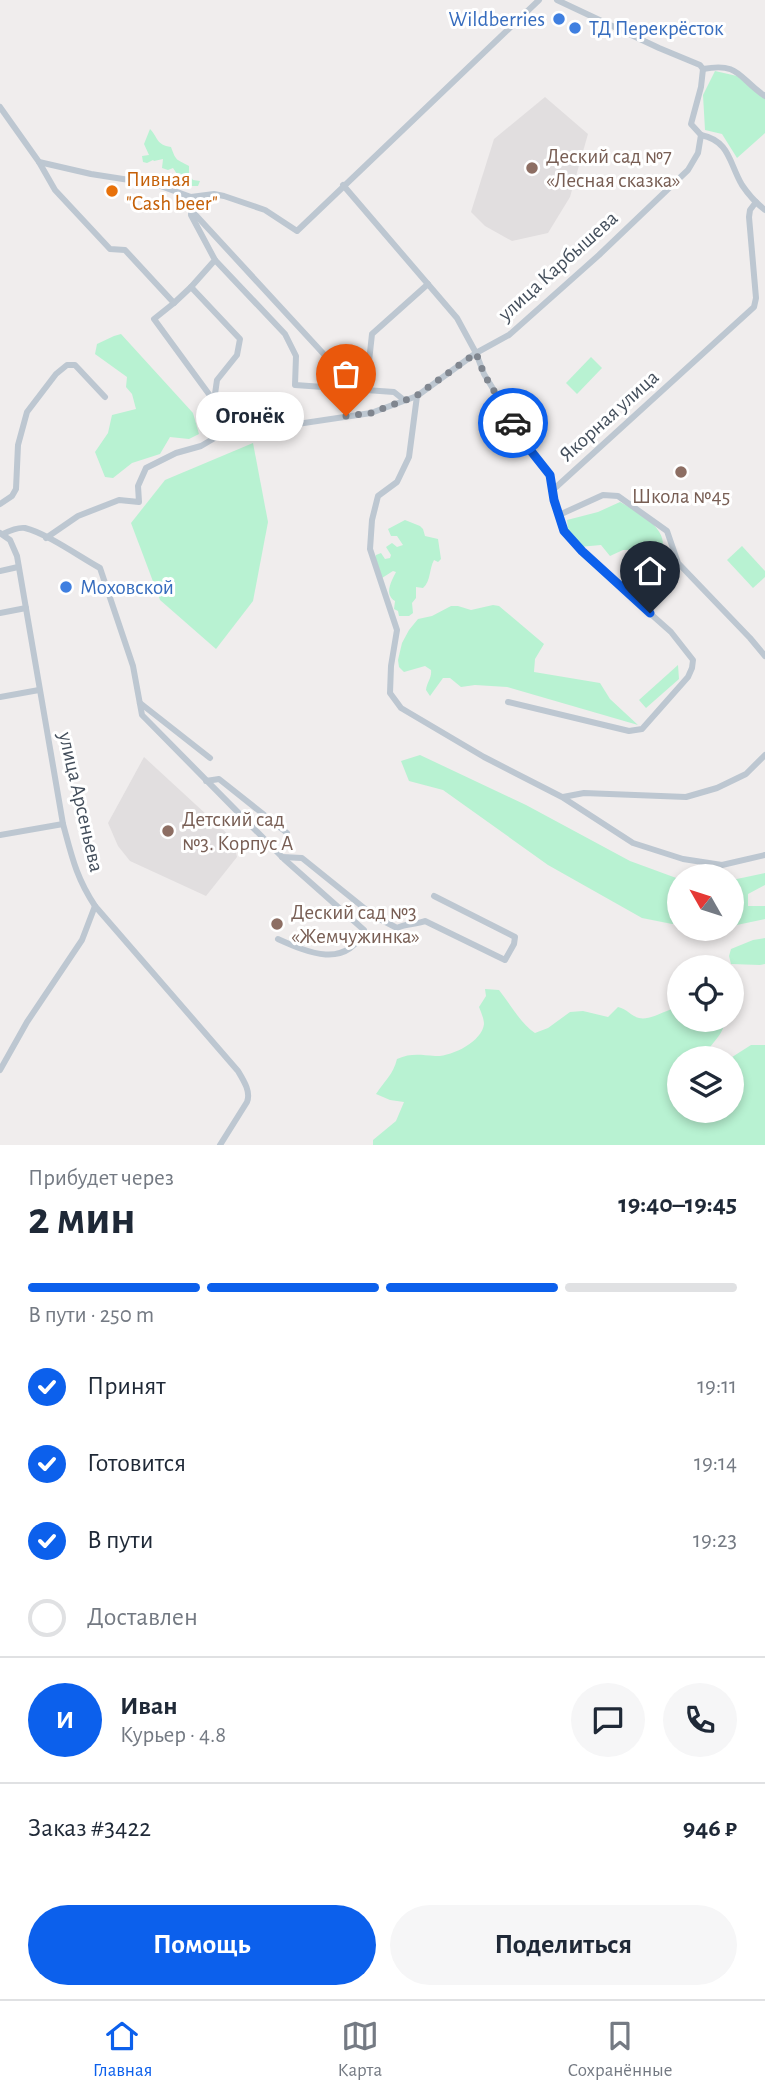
<!DOCTYPE html>
<html lang="ru">
<head>
<meta charset="utf-8">
<style>
	body { margin:0; font-family:"Alegreya Sans",sans-serif; background:#f6f6f7; color:#1f2937; height:100vh; display:flex; flex-direction:column; font-size:26px; white-space:nowrap }
	* { box-sizing:border-box; margin:0 }
	p { font-size:23px; color:#747a83 }
	.icon { flex:none; width:38px; height:38px; fill:none; stroke:currentColor; stroke-width:2; stroke-linecap:round; stroke-linejoin:round }
	.map { position:relative; height:1145px; overflow:hidden }
	.sheet { display:flex; flex-direction:column; background:#fff; flex:1 }
	.sheet>* { flex:none }
	.needle { width:46px; rotate:309deg }
	.controls { position:absolute; left:667px; top:864px; display:grid; gap:14px }
	.controls a { display:grid; place-items:center; width:77px; height:77px; border-radius:50%; background:#fff; box-shadow:0 4px 10px #0003; font-size:35px }
	.pin { position:absolute; display:grid; place-items:center; width:60px; height:60px; color:#fff; margin:-72px -30px; border-radius:50% 50% 50% 0; rotate:-45deg; box-shadow:0 0 7px #0007 }
	.pin .icon { rotate:45deg }
	.courier { position:absolute; display:grid; place-items:center; width:70px; height:70px; margin:-35px; border:5px solid #0c60ec; border-radius:50%; background:#fff; color:#222; box-shadow:0 2px 9px #0007 }
	.bubble { position:absolute; height:49px; border-radius:24px; background:#fff; box-shadow:0 4px 10px #0003; font-size:23px; font-weight:700; line-height:49px; text-align:center }
	.summary em { font-style:normal; font-weight:700 }
	.summary div { display:flex; flex-direction:column-reverse }
	.summary { display:flex; align-items:center; justify-content:space-between; height:119px; padding:0 28px }
	h1 { font-size:46px; font-weight:700; line-height:52px }
	.bar { display:grid; grid-template-columns:repeat(4,1fr); gap:10px 7px; align-content:center; height:84px; padding:0 28px }
	.bar i { height:9px; border-radius:5px; background:#e0e1e3 }
	.bar .selected { background:#0c60ec }
	.bar p { grid-column:span 4 }
	.line { display:flex; align-items:center; gap:18px; padding:0 28px; border-top:2px solid #e0e1e3 }
	.line div { flex:1 }
	.round { display:grid; place-items:center; flex:none; width:74px; height:74px; border-radius:37px; background:#f6f6f7 }
	ol { padding:0 28px; list-style:none }
	li { display:flex; align-items:center; gap:21px; height:77px }
	li p { margin-inline-start:auto }
	li .icon { padding:7px; border-radius:50%; background:#0c60ec; color:#fff; stroke-width:4 }
	li:last-child { color:#747a83 }
	li i { width:38px; height:38px; border:4px solid #e0e1e3; border-radius:50% }
	.button { display:flex; gap:14px; margin-top:auto; padding:14px 28px }
	.button a { flex:1; height:80px; border-radius:42px; background:#0c60ec; color:#fff; font-size:28px; font-weight:700; line-height:80px; text-align:center }
	.button a+a { background:#f6f6f7; color:#1f2937 }
	.dock { display:flex; justify-content:space-around; align-items:center; height:98px; border-top:2px solid #e0e1e3; background:#fff; font-size:19px; color:#747a83 }
	.dock a { display:grid; justify-items:center; gap:4px }
	.dock .selected { color:#0c60ec }
	.map>svg:first-child { display:block }
	.education { fill:#e1dedf }
	.green { fill:#b8f2d2 }
	.lines { fill:none; stroke-linecap:round; stroke-linejoin:round }
	.minor { stroke:#bdc7d1; stroke-width:6 }
	.done { stroke:#80868f; stroke-width:7; stroke-dasharray:0 12.6 }
	.route { stroke:#0c60ec; stroke-width:9 }
	.shop-dot { fill:#3f7fe0; stroke:#fff; stroke-width:2.5 }
	.education-dot { fill:#8d6e63; stroke:#fff; stroke-width:2.5 }
	.food-dot { fill:#e8710a; stroke:#fff; stroke-width:2.5 }
	.labels { text-anchor:middle; dominant-baseline:central; stroke-width:6; stroke-linejoin:round; paint-order:stroke }
	.shop-label { font-size:21px; fill:#366cbe; stroke:#fff; text-anchor:start }
	.education-label { font-size:21px; fill:#785e54; stroke:#fff; text-anchor:start }
	.food-label { font-size:21px; fill:#c56008; stroke:#fff; text-anchor:start }
	.street-label { font-size:21px; fill:#444f5c; stroke:#fff }
</style>
</head>
<body>
<div class="map">
<svg width="765" height="1145" viewBox="0 0 765 1145">
	<rect width="100%" height="100%" fill="#f0eded"/>
	<g class="education">
		<path d="M545 97 588 134 570 197 548 233 512 241 485 226 471 212 494 139Z"/>
		<path d="M144 757 233 839 237 857 206 896 130 861 118 846 108 823Z"/>
	</g>
	<g class="green">
		<path d="M715 71 737 76 765 98V133L737 158 722 134 705 130 703 95Z"/>
		<path d="M150 129C158 137 156 145 171 147 176 161 176 159 189 166V175L193 180 200 181 198 186H188L180 173 177 174 173 168 168 170 162 168 163 159 154 161 153 160 147 163 143 162 142 156 149 155 144 144Z"/>
		<path d="M121 334 193 413 199 434 189 439 170 437 160 454 132 463 113 478 105 477 95 452 108 433 112 415 136 409 132 394 126 387 127 377 95 354 97 344 114 336Z"/>
		<path d="M591 357 602 368 577 394 566 383Z"/>
		<path d="M253 443 268 522 253 601 216 649 160 600 131 523 165 480Z"/>
		<path d="M620 502C635 510 663 525 663 544L657 549 623 550 610 556 601 545 579 547 568 530 567 520 598 512Z"/>
		<path d="M405 520 420 526 423 529 425 536 438 539 441 559 438 562 434 560C429 569 431 581 423 588L416 587V598L412 603 413 613 409 616H399L398 611 394 609 395 601C384 594 391 582 396 572L393 571 382 578 375 558 376 555 381 553 385 559 390 558 391 555 386 547 392 543 397 547 403 545 397 536H391L388 529Z"/>
		<path d="M742 546 765 571V577L753 588 727 560Z"/>
		<path d="M493 605 499 606 544 644 535 659 534 672 600 683 610 699 638 725 507 687 475 685 461 687 450 678H443L430 696 426 690C427 682 432 678 431 670L425 666 404 672 399 667 398 660 402 643 409 630 418 619 432 616 451 606H458L471 610Z"/>
		<path d="M678 665 679 679 646 708 639 700Z"/>
		<path d="M420 755 526 805 630 861 679 879V924H672L642 918 548 865 443 790 409 781 401 761Z"/>
		<path d="M765 873V885L748 894V906H765V919L732 926V880Z"/>
		<path d="M765 938V964L760 965 731 964 729 956 731 949 753 940Z"/>
		<path d="M485 989 499 990C511 1005 520 1023 535 1033L548 1028 570 1012 583 1011 608 1017 618 1007C627 1009 631 1016 639 1018 650 1021 667 1009 679 1007V1020H714L724 1024C722 1038 707 1045 705 1059H679V1111H732V1059H729L751 1045H765V1145H373V1140L396 1121 404 1102 390 1100 376 1094C385 1080 393 1075 397 1059 411 1053 420 1055 435 1056 451 1057 482 1042 484 1024 484 1019 481 1012 479 1007L486 996Z"/>
	</g>
	<g class="lines">
		<g class="minor">
			<path d="M557 0 659 48 700 65 703 69"/>
			<path d="M703 69C740 62 738 78 765 96"/>
			<path d="M0 107 39 162 55 190 110 249 125 250 174 303 154 319 214 401 218 436"/>
			<path d="M701 135C730 141 729 163 742 185 748 194 756 203 765 210"/>
			<path d="M701 135 691 124 701 87 703 69"/>
			<path d="M39 162 91 174 155 184 191 197 214 194 224 196 265 210 297 231 539 0"/>
			<path d="M343 185 457 318 476 353 484 374 528 446 550 475 554 500 564 531 581 552 671 632 693 660 692 668 688 677 642 729 629 731 508 702"/>
			<path d="M191 197V215L215 260 191 287 240 339 237 355 217 380 214 401"/>
			<path d="M192 211 355 388"/>
			<path d="M215 260 285 334 296 356 295 385 394 392 404 400"/>
			<path d="M174 303 191 287"/>
			<path d="M366 389 372 334 428 284"/>
			<path d="M417 396 409 457 397 482 378 496 372 520 370 549 397 630 391 666 390 693 401 708 484 757 562 797 633 843 683 859 722 865 765 855"/>
			<path d="M554 489 754 307 756 298 749 217 750 210 756 202"/>
			<path d="M0 504 12 496 16 489 18 445 27 412 56 374 67 365H75L105 397"/>
			<path d="M559 515 603 495 618 496 667 531 678 563 750 638 765 656"/>
			<path d="M0 533 10 540 17 556 63 824C72 857 76 877 95 906L238 1071C244 1081 251 1092 247 1102L220 1145"/>
			<path d="M3 534C9 531 17 527 25 528 46 533 80 557 100 568L133 666 142 715 284 859 364 930C346 970 307 952 278 939"/>
			<path d="M46 538 78 516 119 500 139 502 138 486 146 468 176 453 201 446 218 436 371 413 417 396 476 353 509 335 599 255 688 170 698 153 701 135"/>
			<path d="M0 571 18 567"/>
			<path d="M0 613 26 608"/>
			<path d="M0 697 39 690"/>
			<path d="M140 703 210 758"/>
			<path d="M206 781 219 779 287 833"/>
			<path d="M563 797 584 793 686 797 717 788 746 774 765 755"/>
			<path d="M0 835 63 824"/>
			<path d="M282 857 302 858 374 916 397 928C407 923 415 925 425 921L505 960 514 944 515 937 434 896"/>
			<path d="M0 1070 27 1022 82 940 95 906"/>
		</g>
	</g>
	<g class="lines">
		<path class="done" d="M346 416 371 413 416 396 476 353 484 374 513 423"/>
		<path class="route" d="M513 423 527 446 550 475 554 500 564 531 582 551 650 613"/>
	</g>
	<g class="shop-dot">
		<circle cx="559" cy="19" r="7"/>
		<circle cx="575" cy="28" r="7"/>
		<circle cx="66" cy="587" r="7"/>
	</g>
	<g class="education-dot">
		<circle cx="532" cy="168" r="7"/>
		<circle cx="681" cy="472" r="7"/>
		<circle cx="168" cy="831" r="7"/>
		<circle cx="277" cy="924" r="7"/>
	</g>
	<circle class="food-dot" cx="112" cy="191" r="7"/>
	<g class="labels">
		<g class="shop-label">
			<text x="545" y="19" text-anchor="end">Wildberries</text>
			<text x="589" y="28">ТД Перекрёсток</text>
			<text x="80" y="587">Моховской</text>
		</g>
		<g class="education-label">
			<text x="546" y="156">Деский сад №7<tspan x="546" dy="24">«Лесная сказка»</tspan></text>
			<text x="681" y="496" text-anchor="middle">Школа №45</text>
			<text x="182" y="819">Детский сад<tspan x="182" dy="24">№3. Корпус А</tspan></text>
			<text x="291" y="912">Деский сад №3<tspan x="291" dy="24">«Жемчужинка»</tspan></text>
		</g>
		<g class="food-label">
			<text x="126" y="179">Пивная<tspan x="126" dy="24">"Cash beer"</tspan></text>
		</g>
		<g class="street-label">
			<text transform="translate(558 266) rotate(-42)">улица Карбышева</text>
			<text transform="translate(609 416) rotate(-42)">Якорная улица</text>
			<text transform="translate(81 802) rotate(77)">улица Арсеньева</text>
		</g>
	</g>
</svg>
<div class="controls">
<a><svg class="needle" viewBox="-14 -14 28 28"><path d="M0-13l5 13h-10z" fill="#e53935"/><path d="M0 13l5-13h-10z" fill="#747a83"/></svg></a>
<a><svg class="icon" aria-label="locate" viewBox="0 0 24 24"><circle cx="12" cy="12" r="6"/><path d="M12 2v4M12 18v4M2 12h4M18 12h4"/></svg></a>
<a><svg class="icon" aria-label="layers" viewBox="0 0 24 24"><path d="M12 4l9 5-9 5-9-5zM3 14l9 5 9-5"/></svg></a>
</div>
<div class="pin" style="left:346px;top:416px;background:#ea580c"><svg class="icon" aria-label="bag" viewBox="0 0 24 24"><path d="M5 8h14l-1 12H6zM9 8a3 3 0 0 1 6 0"/></svg></div>
<div class="pin" style="left:650px;top:613px;background:#1f2937"><svg class="icon" aria-label="home" viewBox="0 0 24 24"><path d="M3 11l9-7 9 7M6 9v11h12V9"/></svg></div>
<div class="courier" style="left:513px;top:423px"><svg class="icon" aria-label="car" viewBox="0 0 24 24"><path d="M5 17H2v-5l4-1 3-4h7l3 4 3 1v5h-3M9 17h6M6 11h13"/><circle cx="7" cy="17" r="2"/><circle cx="17" cy="17" r="2"/></svg></div>
<div class="bubble" style="left:196px;top:392px;width:108px">Огонёк</div>
</div>
<section class="sheet">
<div class="summary"><div><h1>2 мин</h1><p>Прибудет через</p></div><em>19:40–19:45</em></div>
<div class="bar"><i class="selected"></i><i class="selected"></i><i class="selected"></i><i></i><p>В пути · 250 m</p></div>
<ol>
<li><svg class="icon" aria-label="check" viewBox="0 0 24 24"><path d="M5 12l5 5 9-10"/></svg>Принят<p>19:11</p></li>
<li><svg class="icon" aria-label="check" viewBox="0 0 24 24"><path d="M5 12l5 5 9-10"/></svg>Готовится<p>19:14</p></li>
<li><svg class="icon" aria-label="check" viewBox="0 0 24 24"><path d="M5 12l5 5 9-10"/></svg>В пути<p>19:23</p></li>
<li><i></i>Доставлен</li>
</ol>
<div class="line" style="height:126px"><b class="round" style="background:#0c60ec;color:#fff">И</b><div><b>Иван</b><p>Курьер · 4.8</p></div><a class="round"><svg class="icon" aria-label="chat" viewBox="0 0 24 24"><path d="M4 5h16v11H9l-5 4z"/></svg></a><a class="round"><svg class="icon" aria-label="phone" viewBox="0 0 24 24"><path d="M5 4h4l2 5-3 2q2 4 5 5l2-3 5 2v4C11 20 4 13 5 4z"/></svg></a></div>
<div class="line" style="height:91px"><div>Заказ #3422</div><b>946 ₽</b></div>
<div class="button"><a>Помощь</a><a>Поделиться</a></div>
</section>
<nav class="dock">
<a class="selected"><svg class="icon" aria-label="home" viewBox="0 0 24 24"><path d="M3 11l9-7 9 7M6 9v11h12V9"/></svg>Главная</a>
<a><svg class="icon" aria-label="map" viewBox="0 0 24 24"><path d="M3 6l6-2 6 2 6-2v14l-6 2-6-2-6 2zM9 4v14M15 6v14"/></svg>Карта</a>
<a><svg class="icon" aria-label="saved" viewBox="0 0 24 24"><path d="M7 4h10v16l-5-4-5 4z"/></svg>Сохранённые</a>
</nav>
</body>
</html>
